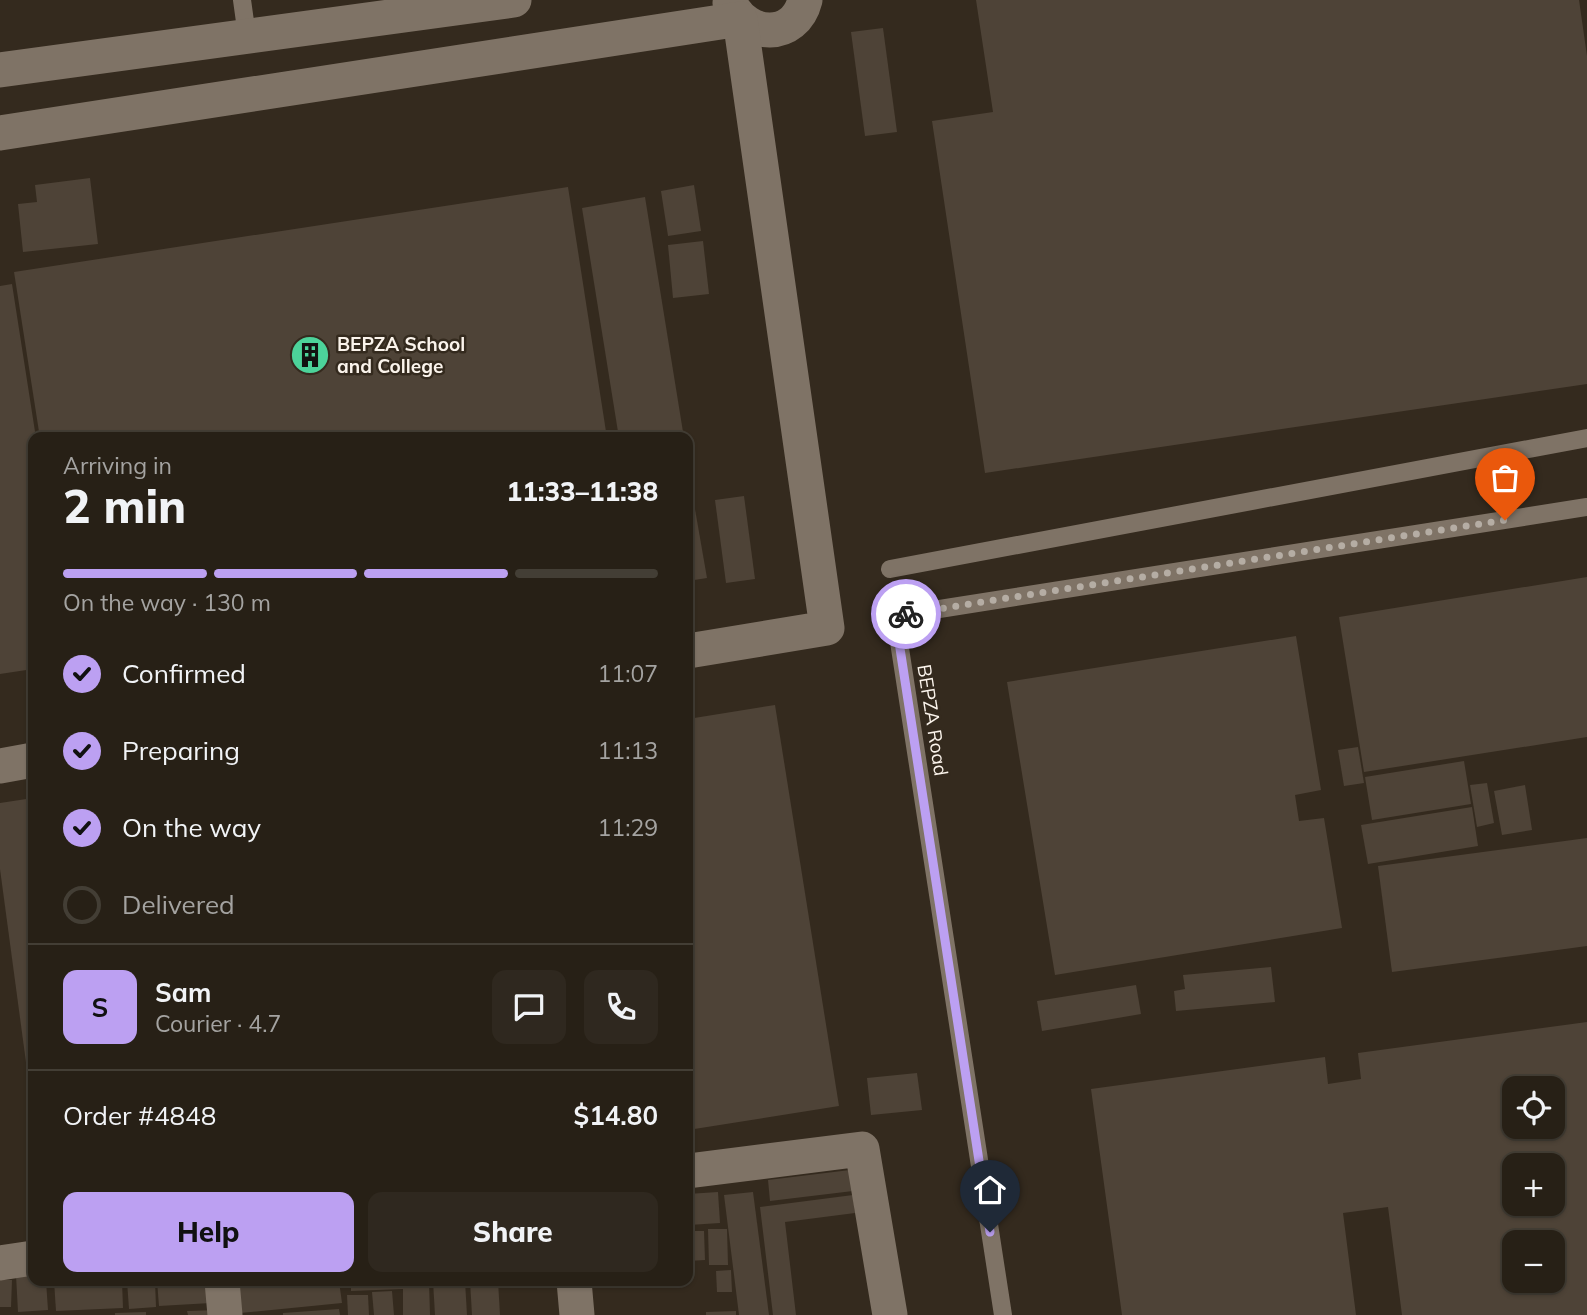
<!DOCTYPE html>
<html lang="en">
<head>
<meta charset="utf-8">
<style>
	body { margin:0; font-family:Mulish,sans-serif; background:#2f281f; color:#f1f3f6; height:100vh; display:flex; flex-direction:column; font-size:26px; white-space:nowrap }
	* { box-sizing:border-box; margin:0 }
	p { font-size:23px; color:#a4a3a1 }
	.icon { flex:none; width:38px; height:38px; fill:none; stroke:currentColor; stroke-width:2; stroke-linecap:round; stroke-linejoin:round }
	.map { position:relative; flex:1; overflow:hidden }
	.details { position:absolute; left:28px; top:432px; width:665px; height:854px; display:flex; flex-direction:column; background:#272016; border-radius:14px; box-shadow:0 2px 5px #0004,0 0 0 2px #433e35 }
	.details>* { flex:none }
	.tools { position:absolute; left:1502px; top:1076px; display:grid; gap:14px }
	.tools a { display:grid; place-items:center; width:63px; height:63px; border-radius:14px; background:#272016; box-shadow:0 2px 5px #0004,0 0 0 2px #433e35; font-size:35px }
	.pin { position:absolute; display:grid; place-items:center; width:60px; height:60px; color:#fff; margin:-72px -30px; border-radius:50% 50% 50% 0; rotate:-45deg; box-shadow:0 0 7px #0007 }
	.pin .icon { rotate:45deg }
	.courier { position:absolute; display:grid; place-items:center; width:70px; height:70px; margin:-35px; border:5px solid #bca0f2; border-radius:50%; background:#fff; color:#222; box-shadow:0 2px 9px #0007 }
	.overview em { font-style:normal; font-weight:800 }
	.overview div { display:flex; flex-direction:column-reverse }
	.overview { display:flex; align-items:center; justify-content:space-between; height:119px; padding:0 35px }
	h1 { font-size:46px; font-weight:800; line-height:52px }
	.bar { display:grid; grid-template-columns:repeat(4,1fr); gap:10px 7px; align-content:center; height:84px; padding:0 35px }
	.bar i { height:9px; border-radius:5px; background:#433e35 }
	.bar .current { background:#bca0f2 }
	.bar p { grid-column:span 4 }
	.line { display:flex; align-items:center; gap:18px; padding:0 35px; border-top:2px solid #433e35 }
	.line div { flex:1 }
	.round { display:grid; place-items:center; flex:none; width:74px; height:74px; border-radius:14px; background:#2f281f }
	ol { padding:0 35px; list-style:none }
	li { display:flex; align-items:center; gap:21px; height:77px }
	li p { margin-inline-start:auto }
	li .icon { padding:7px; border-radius:50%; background:#bca0f2; color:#111; stroke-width:4 }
	li:last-child { color:#a4a3a1 }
	li i { width:38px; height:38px; border:4px solid #433e35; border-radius:50% }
	.primary-button { display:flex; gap:14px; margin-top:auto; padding:14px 35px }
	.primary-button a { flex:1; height:80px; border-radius:14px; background:#bca0f2; color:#111; font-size:28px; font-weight:800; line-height:80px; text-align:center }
	.primary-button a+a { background:#2f281f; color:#f1f3f6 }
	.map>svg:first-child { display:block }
	.building { fill:#4e4337; fill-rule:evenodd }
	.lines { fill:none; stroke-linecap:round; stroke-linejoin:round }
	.service { stroke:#7f7366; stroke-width:18 }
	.minor { stroke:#7f7366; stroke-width:35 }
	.done { stroke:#b5ada4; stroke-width:7; stroke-dasharray:0 12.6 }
	.route { stroke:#bca0f2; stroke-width:9 }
	.labels { text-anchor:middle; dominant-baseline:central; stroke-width:5; stroke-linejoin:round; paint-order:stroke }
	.poi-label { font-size:19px; font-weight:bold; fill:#fbf4ec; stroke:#342a1e; text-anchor:start }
	.street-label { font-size:19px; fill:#fbf4ec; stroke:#342a1e }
</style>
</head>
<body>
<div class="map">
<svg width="1587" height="1315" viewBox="0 0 1587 1315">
	<rect width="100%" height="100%" fill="#342a1e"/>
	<g class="building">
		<path d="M976 0H1579L1587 56V384L985 473 932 121 993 112Z"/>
		<path d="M883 28 897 132 865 136 851 32Z"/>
		<path d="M90 178 98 244 23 252 18 204 37 202 35 185Z"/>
		<path d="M694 185 701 231 668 236 661 191Z"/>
		<path d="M568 187 607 438H40L14 272Z"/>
		<path d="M645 197 684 438H619L582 208Z"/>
		<path d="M703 241 709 294 673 298 668 245Z"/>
		<path d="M12 284 36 438H33V669L0 674V286Z"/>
		<path d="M688 469 707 578 688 581Z"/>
		<path d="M744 496 755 579 726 583 715 500Z"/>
		<path d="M1587 577V737L1364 772 1339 617Z"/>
		<path d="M1296 636 1321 790 1295 795 1299 821 1324 818 1342 928 1055 975 1007 682Z"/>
		<path d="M775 705 839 1106 688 1130V719Z"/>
		<path d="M1358 747 1364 783 1344 786 1338 750Z"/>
		<path d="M1464 761 1471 804 1372 820 1365 777Z"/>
		<path d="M1487 783 1494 823 1477 827 1470 785Z"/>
		<path d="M1525 785 1532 830 1502 835 1494 791Z"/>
		<path d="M33 798V1107H32L0 869V803Z"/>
		<path d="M1472 807 1478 846 1368 864 1361 825Z"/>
		<path d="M1587 838V946L1392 972 1378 866Z"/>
		<path d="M1271 967 1275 1002 1176 1011 1174 991 1185 989 1183 975Z"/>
		<path d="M1136 985 1141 1014 1042 1031 1037 1001Z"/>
		<path d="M1587 1022V1315H1402L1388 1207 1343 1213 1356 1315H1122L1091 1089 1325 1057 1328 1084 1361 1079 1358 1053ZM1514 1088H1552V1127H1514ZM1514 1166H1552V1204H1514ZM1514 1242H1552V1281H1514Z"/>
		<path d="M917 1073 922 1110 871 1115 867 1078Z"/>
		<path d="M850 1170 853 1191 770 1201 768 1180Z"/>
		<path d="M718 1192 720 1223 689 1225 688 1194Z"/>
		<path d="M753 1192 769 1315H739L724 1195Z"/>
		<path d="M853 1195 855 1213 785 1222 796 1315H773L760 1207Z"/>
		<path d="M708 1229H727L728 1265H709Z"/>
		<path d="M688 1231H704L705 1260 688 1261Z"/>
		<path d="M731 1270 732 1292H717L716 1271Z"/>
		<path d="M33 1274V1281H46L48 1310 18 1312 16 1275Z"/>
		<path d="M0 1280H12L11 1307H0Z"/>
		<path d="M54 1281H122L123 1308 56 1311Z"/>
		<path d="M127 1281H155L156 1307 129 1309Z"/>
		<path d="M157 1281H210L211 1303 159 1306Z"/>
		<path d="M271 1281H339L342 1303 240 1313 237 1284Z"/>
		<path d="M351 1281H429L430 1315H403V1289L351 1291Z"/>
		<path d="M433 1281H465L467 1315H435Z"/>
		<path d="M470 1281H498L500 1315H472Z"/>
		<path d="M392 1291 394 1315H374L372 1292Z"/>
		<path d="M347 1295H368L369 1315H348Z"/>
		<path d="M339 1309 340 1315H283V1313Z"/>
		<path d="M219 1310V1315H188L187 1311Z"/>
		<path d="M736 1311V1315H706V1312Z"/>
		<path d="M146 1312V1315H115V1313Z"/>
	</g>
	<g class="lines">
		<g class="service">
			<path d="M242 0 247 36"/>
			<path d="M890 569 1587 438"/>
			<path d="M1003 1315 895 616 1587 507"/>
		</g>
		<g class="minor">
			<path d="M730 3C747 39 795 40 805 0"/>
			<path d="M0 70 514 0"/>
			<path d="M0 133 740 19 827 628 688 651"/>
			<path d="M0 766 33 760"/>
			<path d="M688 1171 862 1149 890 1315"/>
			<path d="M0 1263 33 1258"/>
			<path d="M222 1281 225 1315"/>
			<path d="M574 1281 577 1315"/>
		</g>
	</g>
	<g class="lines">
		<path class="done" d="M906 614 1505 520"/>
		<path class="route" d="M906 614 895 616 990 1232"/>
	</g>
	<defs>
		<g id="building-disc" transform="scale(2.0125)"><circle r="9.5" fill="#4cd39a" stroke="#342a1e"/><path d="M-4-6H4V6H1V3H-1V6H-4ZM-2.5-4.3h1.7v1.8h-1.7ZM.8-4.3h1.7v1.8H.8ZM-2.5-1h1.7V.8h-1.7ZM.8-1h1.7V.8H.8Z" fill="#111"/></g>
	</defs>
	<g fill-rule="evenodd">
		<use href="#building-disc" x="310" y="355"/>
	</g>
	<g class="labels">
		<g class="poi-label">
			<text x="337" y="344">BEPZA School<tspan x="337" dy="22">and College</tspan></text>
		</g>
		<g class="street-label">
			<text transform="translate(933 720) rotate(81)">BEPZA Road</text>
		</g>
	</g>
</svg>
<div class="tools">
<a><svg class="icon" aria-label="locate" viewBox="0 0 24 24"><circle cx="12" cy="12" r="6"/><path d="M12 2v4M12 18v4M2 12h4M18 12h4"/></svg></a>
<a>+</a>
<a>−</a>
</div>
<div class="pin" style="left:1505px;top:520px;background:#ea580c"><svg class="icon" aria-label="bag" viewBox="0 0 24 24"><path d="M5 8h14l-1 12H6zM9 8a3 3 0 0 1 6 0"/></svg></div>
<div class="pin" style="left:990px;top:1232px;background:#1f2937"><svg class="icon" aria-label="home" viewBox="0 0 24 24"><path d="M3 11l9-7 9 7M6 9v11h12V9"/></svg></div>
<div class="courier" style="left:906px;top:614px"><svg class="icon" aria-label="bike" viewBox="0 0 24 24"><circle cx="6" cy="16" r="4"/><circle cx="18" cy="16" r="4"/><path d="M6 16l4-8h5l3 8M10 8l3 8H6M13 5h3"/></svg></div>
<section class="details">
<div class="overview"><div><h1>2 min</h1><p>Arriving in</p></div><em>11:33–11:38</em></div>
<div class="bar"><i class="current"></i><i class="current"></i><i class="current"></i><i></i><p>On the way · 130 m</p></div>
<ol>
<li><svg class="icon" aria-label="check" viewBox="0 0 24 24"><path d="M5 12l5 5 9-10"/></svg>Confirmed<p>11:07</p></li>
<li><svg class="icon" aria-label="check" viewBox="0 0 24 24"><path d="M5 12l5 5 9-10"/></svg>Preparing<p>11:13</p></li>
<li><svg class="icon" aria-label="check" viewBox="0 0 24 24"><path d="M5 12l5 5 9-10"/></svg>On the way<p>11:29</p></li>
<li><i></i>Delivered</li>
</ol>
<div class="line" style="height:126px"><b class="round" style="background:#bca0f2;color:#111">S</b><div><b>Sam</b><p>Courier · 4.7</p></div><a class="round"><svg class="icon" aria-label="chat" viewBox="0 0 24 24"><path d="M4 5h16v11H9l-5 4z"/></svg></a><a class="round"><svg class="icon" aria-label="phone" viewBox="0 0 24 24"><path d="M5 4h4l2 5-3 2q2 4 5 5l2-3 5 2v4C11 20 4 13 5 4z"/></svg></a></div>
<div class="line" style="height:91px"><div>Order #4848</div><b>$14.80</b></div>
<div class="primary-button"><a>Help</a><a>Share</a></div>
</section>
</div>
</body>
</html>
